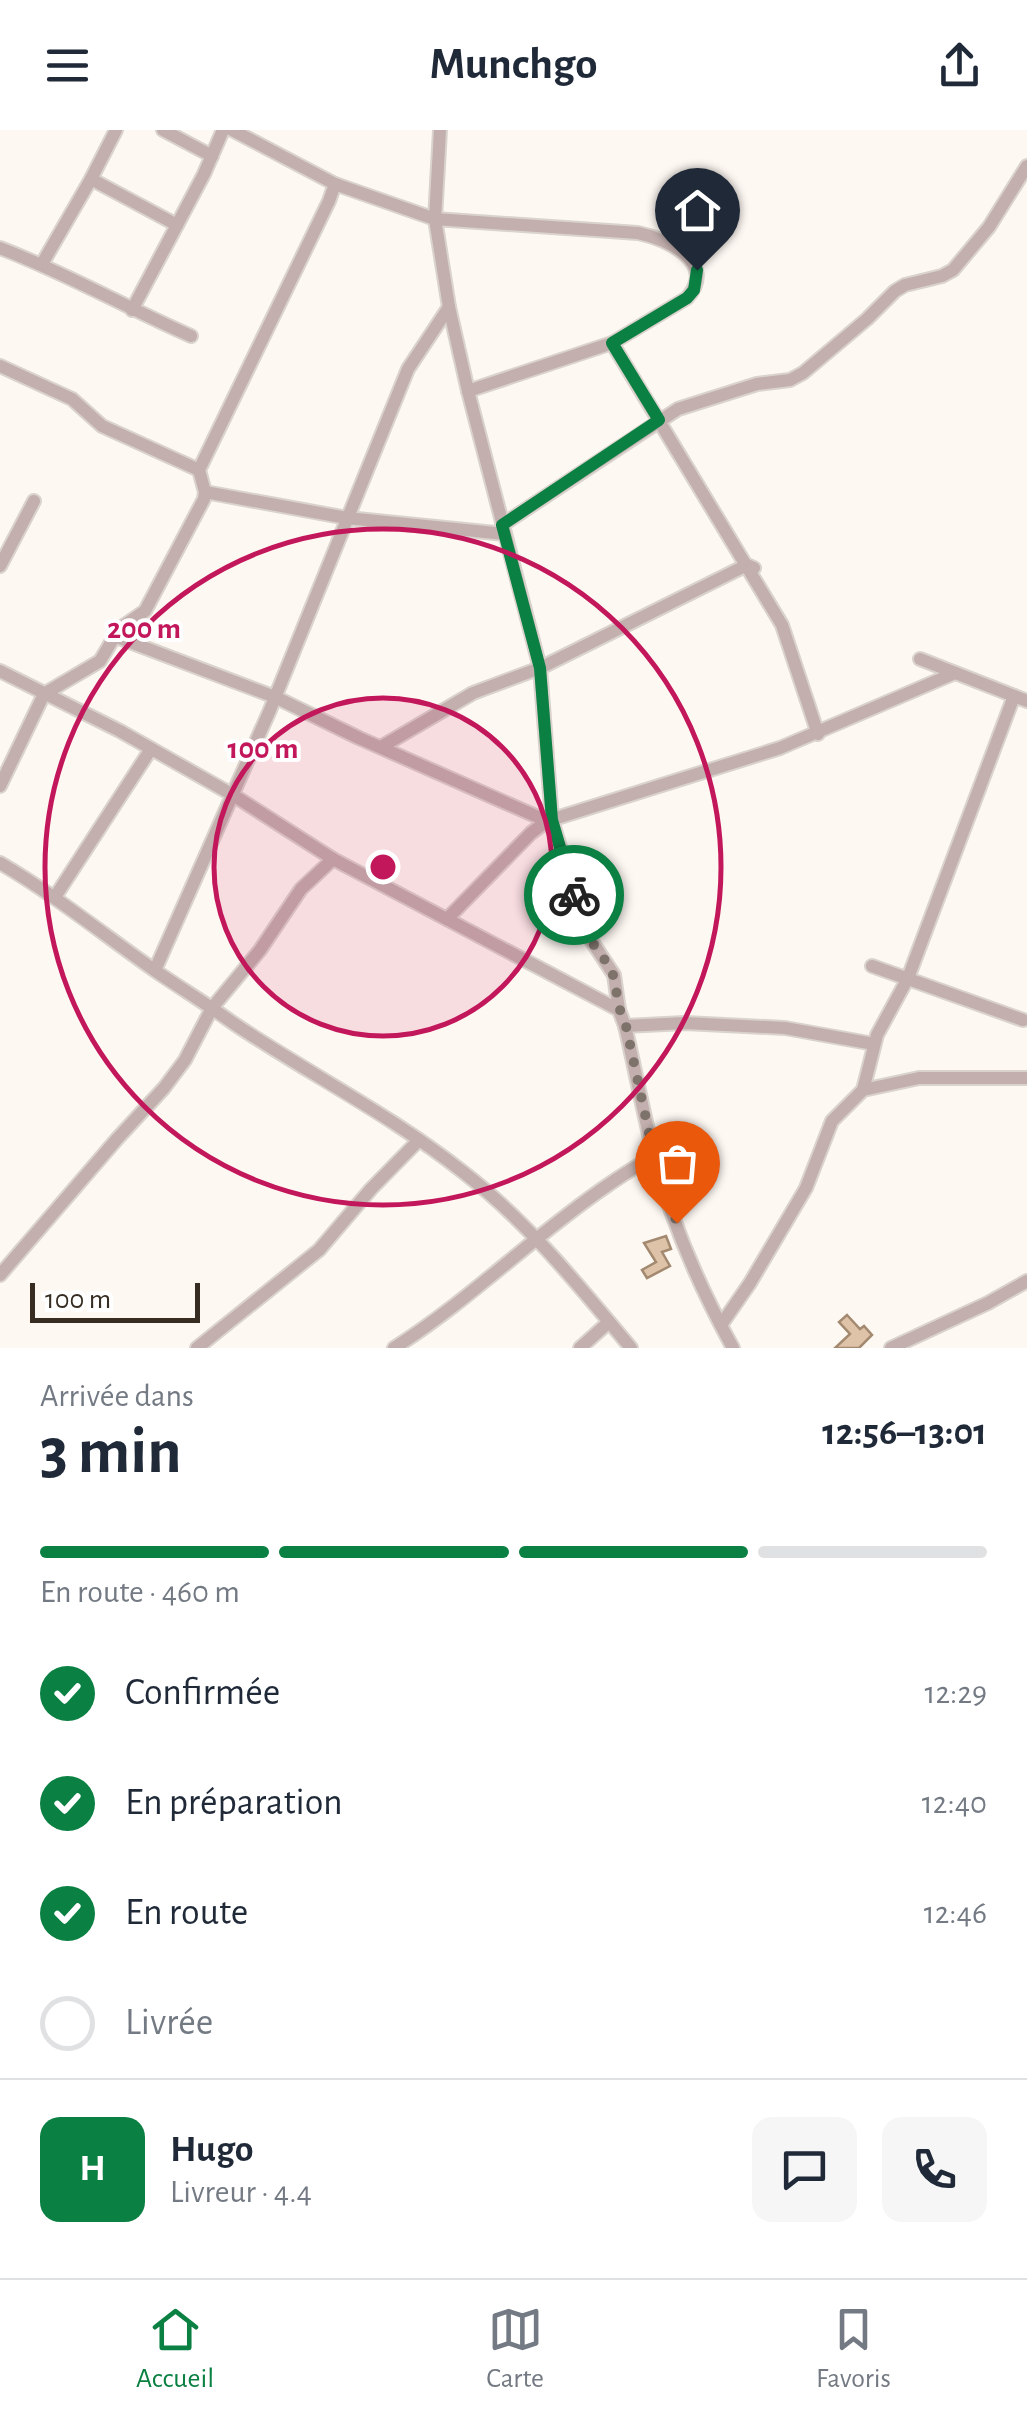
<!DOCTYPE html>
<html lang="fr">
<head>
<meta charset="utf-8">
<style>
	body { margin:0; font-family:"Alegreya Sans",sans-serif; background:#f6f6f7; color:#1f2937; height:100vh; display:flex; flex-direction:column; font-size:38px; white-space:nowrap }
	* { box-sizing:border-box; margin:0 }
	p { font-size:32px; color:#747a83 }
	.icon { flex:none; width:55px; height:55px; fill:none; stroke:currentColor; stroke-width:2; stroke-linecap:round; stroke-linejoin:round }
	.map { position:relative; height:1218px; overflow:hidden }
	.sheet { display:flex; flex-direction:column; background:#fff; flex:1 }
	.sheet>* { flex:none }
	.scale { position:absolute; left:30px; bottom:25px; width:170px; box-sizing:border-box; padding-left:10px; border:5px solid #372c22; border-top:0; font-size:28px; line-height:35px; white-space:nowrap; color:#372c22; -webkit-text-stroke:8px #fff; paint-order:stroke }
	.pin { position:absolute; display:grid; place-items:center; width:85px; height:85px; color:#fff; margin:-102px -42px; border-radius:50% 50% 50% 0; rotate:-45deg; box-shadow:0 0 10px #0007 }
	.pin .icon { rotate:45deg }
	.courier { position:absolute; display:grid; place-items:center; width:100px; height:100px; margin:-50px; border:8px solid #0b8043; border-radius:50%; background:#fff; color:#222; box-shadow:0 2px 12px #0007 }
	.headline em { font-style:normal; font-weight:600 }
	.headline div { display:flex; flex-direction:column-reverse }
	.headline { display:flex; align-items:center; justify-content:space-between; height:170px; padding:0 40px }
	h1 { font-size:65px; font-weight:600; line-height:75px }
	.bar { display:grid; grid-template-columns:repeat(4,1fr); gap:15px 10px; align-content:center; height:120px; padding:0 40px }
	.bar i { height:12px; border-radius:8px; background:#e0e1e3 }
	.bar .current { background:#0b8043 }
	.bar p { grid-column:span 4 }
	.line { display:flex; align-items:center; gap:25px; padding:0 40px; border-top:2px solid #e0e1e3 }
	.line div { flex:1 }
	.round { display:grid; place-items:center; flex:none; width:105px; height:105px; border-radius:20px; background:#f6f6f7 }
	ol { padding:0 40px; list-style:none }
	li { display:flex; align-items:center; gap:30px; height:110px }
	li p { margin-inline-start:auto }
	li .icon { padding:10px; border-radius:50%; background:#0b8043; color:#fff; stroke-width:4 }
	li:last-child { color:#747a83 }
	li i { width:55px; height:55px; border:5px solid #e0e1e3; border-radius:50% }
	header { display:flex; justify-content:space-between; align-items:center; height:130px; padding:0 40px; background:#fff; font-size:45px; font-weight:600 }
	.tab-bar { display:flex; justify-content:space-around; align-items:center; height:140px; border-top:2px solid #e0e1e3; background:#fff; font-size:28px; color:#747a83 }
	.tab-bar a { display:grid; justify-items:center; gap:5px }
	.tab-bar .current { color:#0b8043 }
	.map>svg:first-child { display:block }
	.building { fill:#dec3a8; stroke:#a2896f; stroke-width:2.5 }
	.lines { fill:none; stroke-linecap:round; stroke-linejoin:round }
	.minor-casing { stroke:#dad3cd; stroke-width:16 }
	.minor { stroke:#c2afae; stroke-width:12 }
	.done { stroke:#7d736b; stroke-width:10; stroke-dasharray:0 18 }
	.route { stroke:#0b8043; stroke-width:12 }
	.ring { fill:none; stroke:#c2185b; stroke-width:5 }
	.centre { fill:#c2185b; stroke:#fff; stroke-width:5 }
	.ring-label { font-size:30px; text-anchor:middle; font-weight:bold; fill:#c2185b; stroke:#fff; stroke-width:8; stroke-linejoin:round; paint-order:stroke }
</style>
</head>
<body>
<header><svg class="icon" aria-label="menu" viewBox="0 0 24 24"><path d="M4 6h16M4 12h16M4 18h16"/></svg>Munchgo<svg class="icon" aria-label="share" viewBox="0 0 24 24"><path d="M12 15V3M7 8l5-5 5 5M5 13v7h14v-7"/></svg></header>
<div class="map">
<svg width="1027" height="1218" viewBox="0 0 1027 1218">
	<rect width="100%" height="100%" fill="#fef8f3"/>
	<g class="building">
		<path d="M666 1106 671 1119 662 1122 670 1136 647 1148 642 1140 656 1132 644 1113Z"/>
		<path d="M847 1185 860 1199 864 1196 872 1205 859 1218H835L850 1204 839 1192Z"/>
	</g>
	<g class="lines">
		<g class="minor-casing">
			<g id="minor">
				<path d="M163 0 212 26"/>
				<path d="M232 0 335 54 435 89 638 103C668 109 718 133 687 168L612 213 468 261"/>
				<path d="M440 0 435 89 449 177 468 261 540 538 552 690 585 801 614 845 619 880 625 896C635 939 643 982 654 1025 671 1091 700 1158 733 1218"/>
				<path d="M91 49 177 95"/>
				<path d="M0 118C66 143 127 178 191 206"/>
				<path d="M42 134 91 49 116 0"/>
				<path d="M132 180 204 44 223 0"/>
				<path d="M612 213 782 495 818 604"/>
				<path d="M0 236 72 269 102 296 199 340"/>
				<path d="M205 362 347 388 505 404"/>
				<path d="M502 395 678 279 757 254 790 250 803 243 867 189 895 161 905 155 942 146 953 140 989 97 1027 36"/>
				<path d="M0 436 34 371"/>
				<path d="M114 506 275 567 359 608 547 691"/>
				<path d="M920 529 1027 571"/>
				<path d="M0 541 120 601 233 665 333 729 619 880"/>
				<path d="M381 617 473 563 540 538 747 435 754 438"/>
				<path d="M0 656 44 564 100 531 119 499 145 481 204 369 205 362 199 340 329 71 335 54"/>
				<path d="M0 733C55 765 104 805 157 842 182 859 208 875 233 893 309 944 391 985 463 1042 528 1092 579 1156 631 1218"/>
				<path d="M55 767 151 619"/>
				<path d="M447 789 531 703 547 691 780 618 955 543"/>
				<path d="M872 836 1023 890"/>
				<path d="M155 840 270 580 408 239 449 177"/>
				<path d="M625 896 685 893 785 898 874 914"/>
				<path d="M863 960 877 905 908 848 1014 566"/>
				<path d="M0 1145 117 1009 164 958 185 930 212 878 260 820 301 759 333 729"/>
				<path d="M721 1195 750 1153 806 1058 832 991 863 960 919 948H1027"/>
				<path d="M197 1218 319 1120 371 1059 419 1010"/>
				<path d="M394 1218C470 1170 534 1105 608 1055 624 1044 637 1035 654 1027"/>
				<path d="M580 1218 609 1192"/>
				<path d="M891 1218 988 1173 1027 1151"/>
			</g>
		</g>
		<use href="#minor" class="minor"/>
	</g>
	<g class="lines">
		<path class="done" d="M574 765 589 808 612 840 620 880 626 896 654 1026 677 1093"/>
		<path class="route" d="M574 765 552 690 540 538 502 395 659 290 612 213 687 168 694 160 697 140"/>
	</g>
	<circle cx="383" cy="737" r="169" fill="#c2185b" fill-opacity=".12"/>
	<g class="ring">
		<circle cx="383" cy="737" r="169"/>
		<circle cx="383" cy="737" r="338"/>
	</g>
	<circle cx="383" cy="737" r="15" class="centre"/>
	<g class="ring-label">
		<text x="144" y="508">200 m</text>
		<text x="263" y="628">100 m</text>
	</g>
</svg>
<div class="scale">100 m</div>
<div class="pin" style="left:677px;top:1093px;background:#ea580c"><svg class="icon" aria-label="bag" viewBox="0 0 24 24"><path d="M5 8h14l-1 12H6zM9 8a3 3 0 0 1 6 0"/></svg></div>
<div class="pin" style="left:697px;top:140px;background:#1f2937"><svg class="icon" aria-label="home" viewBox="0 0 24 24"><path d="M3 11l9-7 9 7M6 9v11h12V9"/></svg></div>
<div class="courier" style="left:574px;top:765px"><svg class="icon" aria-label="bike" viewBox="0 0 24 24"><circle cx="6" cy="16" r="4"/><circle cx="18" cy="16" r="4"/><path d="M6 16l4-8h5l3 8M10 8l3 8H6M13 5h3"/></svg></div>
</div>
<section class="sheet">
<div class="headline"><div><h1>3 min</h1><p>Arrivée dans</p></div><em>12:56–13:01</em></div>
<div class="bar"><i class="current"></i><i class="current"></i><i class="current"></i><i></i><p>En route · 460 m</p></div>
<ol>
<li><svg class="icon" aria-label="check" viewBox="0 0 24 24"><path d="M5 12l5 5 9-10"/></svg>Confirmée<p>12:29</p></li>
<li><svg class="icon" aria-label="check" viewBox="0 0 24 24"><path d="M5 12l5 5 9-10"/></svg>En préparation<p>12:40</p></li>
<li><svg class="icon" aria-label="check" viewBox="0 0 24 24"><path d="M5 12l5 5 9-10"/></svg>En route<p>12:46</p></li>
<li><i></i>Livrée</li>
</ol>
<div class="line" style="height:180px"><b class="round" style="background:#0b8043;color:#fff">H</b><div><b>Hugo</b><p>Livreur · 4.4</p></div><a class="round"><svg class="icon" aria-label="chat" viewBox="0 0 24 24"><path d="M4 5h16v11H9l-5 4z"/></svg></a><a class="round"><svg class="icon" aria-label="phone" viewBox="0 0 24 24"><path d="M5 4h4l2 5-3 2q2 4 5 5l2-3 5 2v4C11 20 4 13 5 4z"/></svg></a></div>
</section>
<nav class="tab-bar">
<a class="current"><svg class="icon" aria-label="home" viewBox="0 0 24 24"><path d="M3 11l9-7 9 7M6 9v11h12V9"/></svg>Accueil</a>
<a><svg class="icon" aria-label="map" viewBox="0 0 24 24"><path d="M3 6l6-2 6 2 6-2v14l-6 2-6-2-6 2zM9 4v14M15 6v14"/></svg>Carte</a>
<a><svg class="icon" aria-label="saved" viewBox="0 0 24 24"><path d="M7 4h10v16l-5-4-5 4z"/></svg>Favoris</a>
</nav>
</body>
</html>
